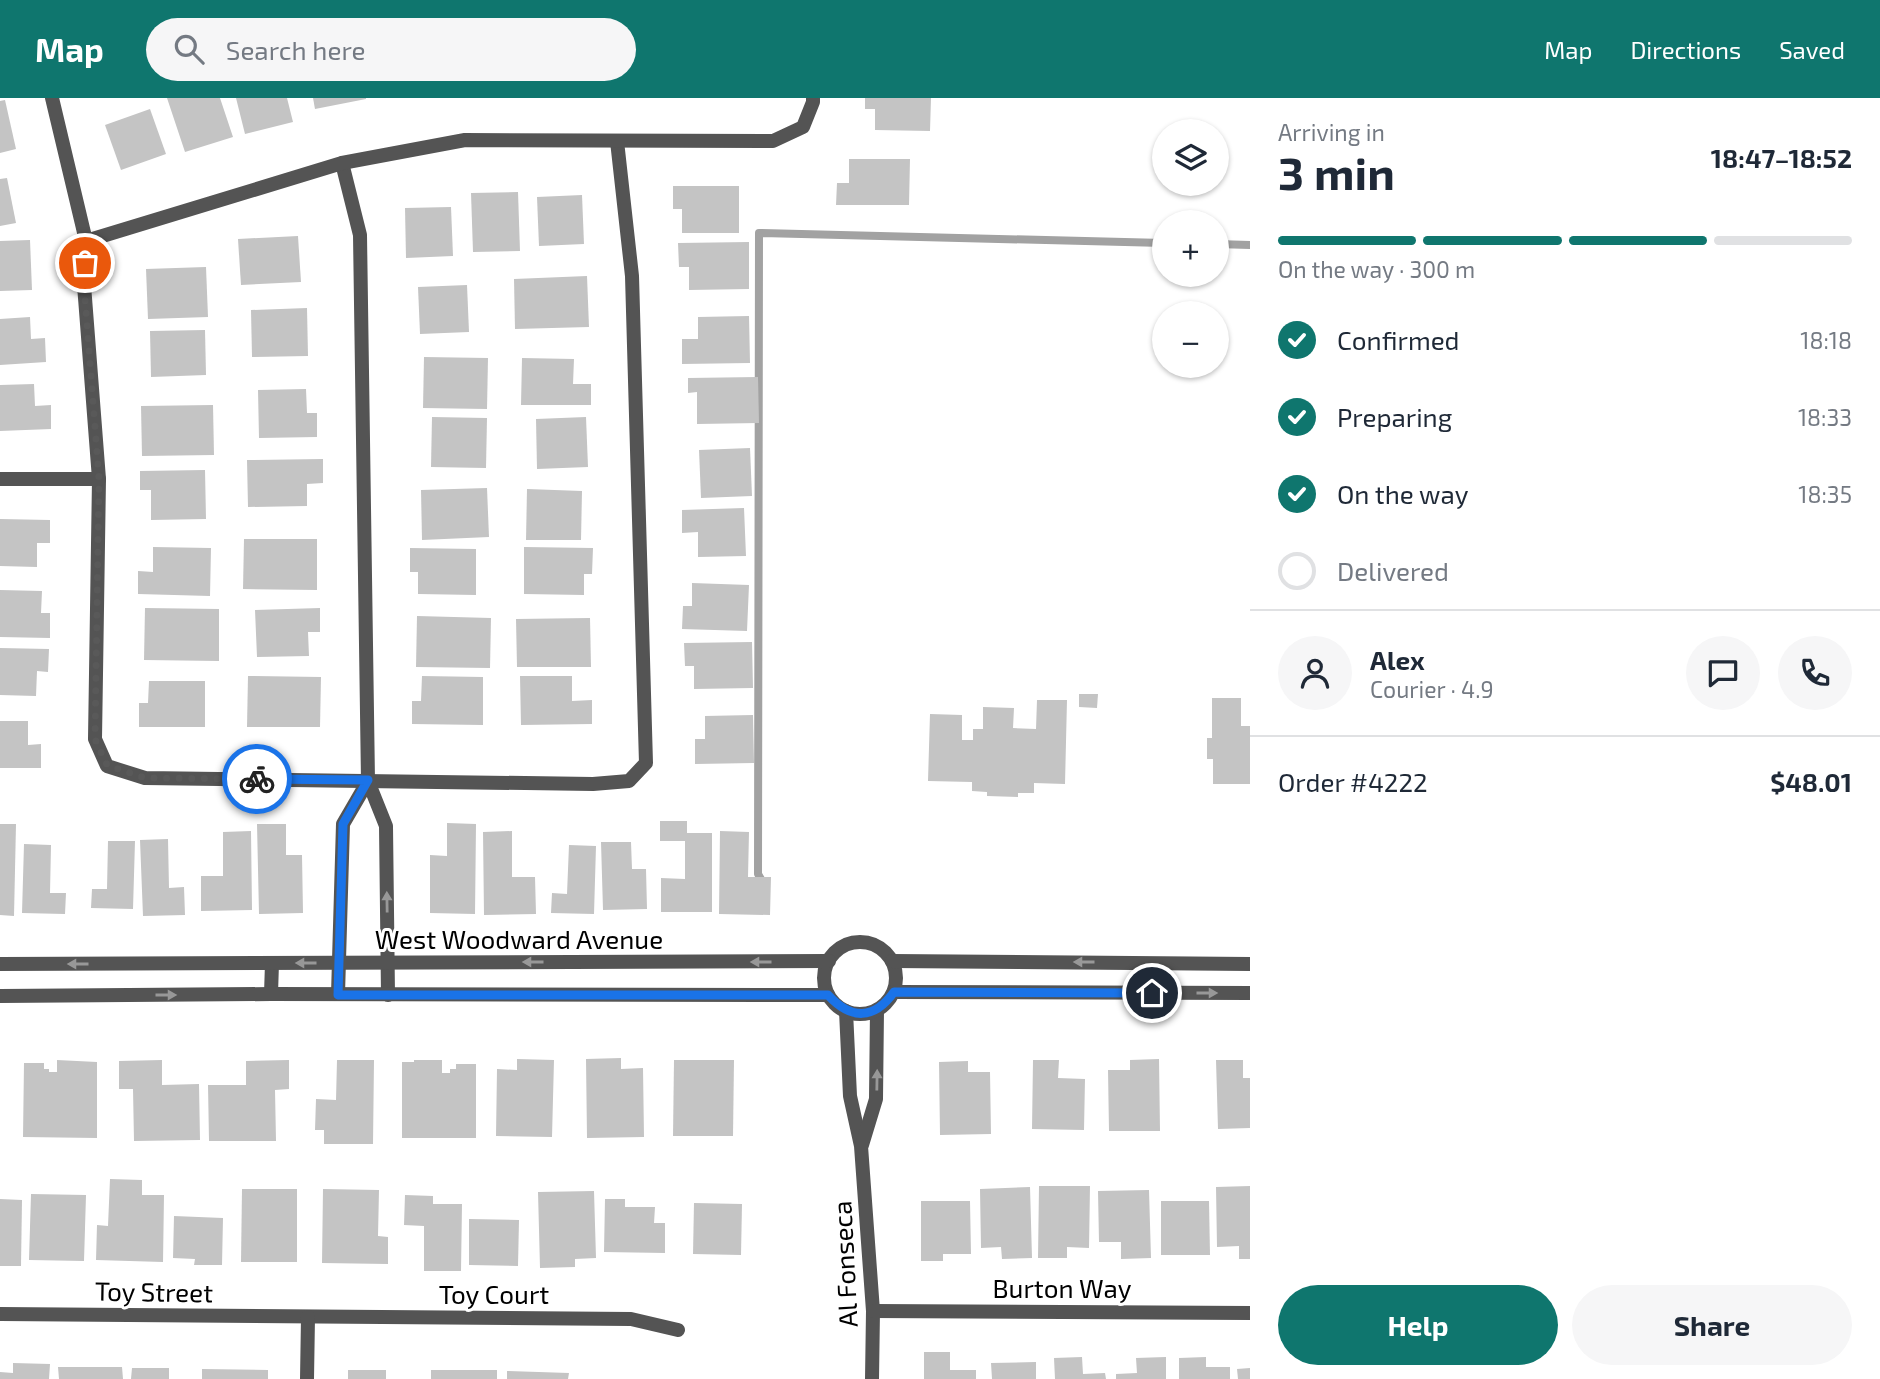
<!DOCTYPE html>
<html lang="en">
<head>
<meta charset="utf-8">
<style>
	body { margin:0; font-family:"Exo 2",sans-serif; background:#f6f6f7; color:#1f2937; height:100vh; display:flex; flex-direction:column; font-size:26px; white-space:nowrap }
	* { box-sizing:border-box; margin:0 }
	p { font-size:23px; color:#747a83 }
	.icon { flex:none; width:38px; height:38px; fill:none; stroke:currentColor; stroke-width:2; stroke-linecap:round; stroke-linejoin:round }
	.map { position:relative; flex:1; overflow:hidden }
	.panel { display:flex; flex-direction:column; background:#fff; width:630px }
	.panel>* { flex:none }
	.controls { position:absolute; left:1152px; top:21px; display:grid; gap:14px }
	.controls a { display:grid; place-items:center; width:77px; height:77px; border-radius:50%; background:#fff; box-shadow:0 2px 5px #0004; font-size:35px }
	.pin { position:absolute; display:grid; place-items:center; width:60px; height:60px; color:#fff; margin:-30px; border:4px solid #fff; border-radius:50%; box-shadow:0 2px 7px #0007 }
	.courier { position:absolute; display:grid; place-items:center; width:70px; height:70px; margin:-35px; border:5px solid #1a73e8; border-radius:50%; background:#fff; color:#222; box-shadow:0 2px 9px #0007 }
	.overview em { font-style:normal; font-weight:700 }
	.overview div { display:flex; flex-direction:column-reverse }
	.overview { display:flex; align-items:center; justify-content:space-between; height:119px; padding:0 28px }
	h1 { font-size:46px; font-weight:700; line-height:52px }
	.bar { display:grid; grid-template-columns:repeat(4,1fr); gap:10px 7px; align-content:center; height:84px; padding:0 28px }
	.bar i { height:9px; border-radius:5px; background:#e0e1e3 }
	.bar .active { background:#0f766e }
	.bar p { grid-column:span 4 }
	.line { display:flex; align-items:center; gap:18px; padding:0 28px; border-top:2px solid #e0e1e3 }
	.line div { flex:1 }
	.round { display:grid; place-items:center; flex:none; width:74px; height:74px; border-radius:37px; background:#f6f6f7 }
	ol { padding:0 28px; list-style:none }
	li { display:flex; align-items:center; gap:21px; height:77px }
	li p { margin-inline-start:auto }
	li .icon { padding:7px; border-radius:50%; background:#0f766e; color:#fff; stroke-width:4 }
	li:last-child { color:#747a83 }
	li i { width:38px; height:38px; border:4px solid #e0e1e3; border-radius:50% }
	.button { display:flex; gap:14px; margin-top:auto; padding:14px 28px }
	.button a { flex:1; height:80px; border-radius:42px; background:#0f766e; color:#fff; font-size:28px; font-weight:700; line-height:80px; text-align:center }
	.button a+a { background:#f6f6f7; color:#1f2937 }
	header { display:flex; align-items:center; gap:42px; box-sizing:border-box; height:98px; padding:0 35px; background:#0f766e; color:#fff }
	header strong { font-size:33px }
	nav { display:flex; gap:38px; margin-inline-start:auto; font-size:24px }
	.search { width:490px; height:63px; background:#f6f6f7; display:flex; align-items:center; gap:18px; box-sizing:border-box; padding:0 24px; border-radius:38px; color:#747a83; font-size:26px }
	main { display:flex; flex:1; min-height:0 }
	.map>svg:first-child { display:block }
	.lines { fill:none; stroke-linecap:round; stroke-linejoin:round }
	.stream { stroke:#a2a2a2; stroke-width:8 }
	.building { fill:#c4c4c4 }
	.minor { stroke:#545454; stroke-width:14 }
	.tertiary { stroke:#545454; stroke-width:14 }
	.oneway { fill:#989898 }
	.done { stroke:#595959; stroke-width:7; stroke-dasharray:0 12.6 }
	.route { stroke:#1a73e8; stroke-width:9 }
	.labels { text-anchor:middle; dominant-baseline:central; stroke-width:6; stroke-linejoin:round; paint-order:stroke }
	.street-label { font-size:26px; fill:#000; stroke:#fff }
</style>
</head>
<body>
<header>
<strong>Map</strong>
<div class="search"><svg class="icon" aria-label="search" viewBox="0 0 24 24"><circle cx="10" cy="10" r="6"/><path d="M15 15l6 6"/></svg>Search here</div>
<nav><a>Map</a><a>Directions</a><a>Saved</a></nav>
</header>
<main>
<div class="map">
<svg width="1250" height="1281" viewBox="0 0 1250 1281">
	<rect width="100%" height="100%" fill="#fff"/>
	<g class="lines">
		<g class="stream">
			<path d="M1216 146 1250 147"/>
			<path d="M764 786 758 776 759 135 1164 145"/>
		</g>
	</g>
	<g class="building">
		<path d="M167 0H220L233 39 185 54Z"/>
		<path d="M236 0H287L293 24 245 36Z"/>
		<path d="M313 0H366V1L315 11Z"/>
		<path d="M865 0H931L930 33 875 32V11H865Z"/>
		<path d="M5 2 16 51 0 55V3Z"/>
		<path d="M150 11 166 56 121 72 105 27Z"/>
		<path d="M849 61H910L909 107H836L837 85H849Z"/>
		<path d="M7 80 16 125 0 128V81Z"/>
		<path d="M673 88H739V135H682V111H673Z"/>
		<path d="M518 94 520 153 473 154 471 95Z"/>
		<path d="M582 97 584 146 539 148 537 99Z"/>
		<path d="M451 109 453 158 406 160 405 110Z"/>
		<path d="M298 138 301 184 241 187 238 141Z"/>
		<path d="M30 142 32 192 0 193V143Z"/>
		<path d="M749 144V191L689 192V169H679L678 145Z"/>
		<path d="M206 169 208 219 148 221 146 171Z"/>
		<path d="M587 178 589 229 515 231 514 181Z"/>
		<path d="M467 187 469 234 420 236 418 189Z"/>
		<path d="M307 210 308 258 252 259 251 212Z"/>
		<path d="M749 218 750 265 682 266V241H698V219Z"/>
		<path d="M30 219 31 241 45 240 46 264 0 267V221Z"/>
		<path d="M205 232 206 277 151 279 150 233Z"/>
		<path d="M424 259 488 260 487 311 423 310Z"/>
		<path d="M522 260 574 261 573 286H591V307H521Z"/>
		<path d="M758 279 759 325 697 326V294L688 295V280Z"/>
		<path d="M34 286 35 308 51 307V331L0 333V287Z"/>
		<path d="M306 291 307 315H317V339L259 340 258 292Z"/>
		<path d="M213 307 214 357 142 358 141 308Z"/>
		<path d="M432 319 487 320 486 370 431 369Z"/>
		<path d="M586 319 588 369 537 371 536 321Z"/>
		<path d="M750 350 752 398 701 400 699 352Z"/>
		<path d="M323 361V385L307 386V408L248 409 247 362Z"/>
		<path d="M205 372 206 421 151 422V392H140V373Z"/>
		<path d="M487 390 489 439 422 442 421 392Z"/>
		<path d="M527 391 582 393 581 442H526Z"/>
		<path d="M744 410 746 458 698 459V434L682 435V412Z"/>
		<path d="M0 421 50 422V445H37V469L0 468Z"/>
		<path d="M244 441H317V492L243 491Z"/>
		<path d="M153 449 211 450 210 498 138 496V473L153 474Z"/>
		<path d="M524 449 593 450 592 476H584V497L524 496Z"/>
		<path d="M410 450 476 451V497L418 496V474H410Z"/>
		<path d="M692 485 749 487 747 533 682 531 683 508H692Z"/>
		<path d="M0 492 42 493 41 515H50V540L0 539Z"/>
		<path d="M145 510 219 511V563L144 562Z"/>
		<path d="M320 510V534H308L309 558 257 559 255 512Z"/>
		<path d="M417 518 491 520 490 570 416 569Z"/>
		<path d="M590 520 591 569H517L516 521Z"/>
		<path d="M752 544 753 590 694 591V568H685L684 545Z"/>
		<path d="M0 550 49 551 48 574 37 573 36 598 0 597Z"/>
		<path d="M248 578 321 579 320 629H247Z"/>
		<path d="M422 578 483 579V627L412 626V603H421Z"/>
		<path d="M520 578H572V603L592 602V626L521 627Z"/>
		<path d="M149 583H205V629H139V605H148Z"/>
		<path d="M1079 596H1098L1097 610 1079 609Z"/>
		<path d="M1212 600H1241V628H1250V686H1213V661H1207V640H1212Z"/>
		<path d="M1037 602H1067L1065 686 1034 685V695H1018V699L987 698V694L972 693V684L928 683 930 616 962 617V642H973V631H983V609L1014 610 1013 630 1036 631Z"/>
		<path d="M753 617 754 665 695 666V641H705V618Z"/>
		<path d="M0 623H28V647L41 646V670H0Z"/>
		<path d="M660 723H687V735H712V814H661V780L685 781V743H660Z"/>
		<path d="M447 725 476 726 475 816 430 815V757L447 758Z"/>
		<path d="M0 726H16L14 818 0 817Z"/>
		<path d="M257 726H286V757H302L303 815 259 816Z"/>
		<path d="M251 733 252 812 201 813V778H223V734Z"/>
		<path d="M512 733V779H535L536 816 484 817 483 734Z"/>
		<path d="M720 733 749 734 748 779H771L770 817 719 816Z"/>
		<path d="M168 741 169 790 184 789 185 817 143 818 140 742Z"/>
		<path d="M108 743H135L133 811 91 810 92 791H107Z"/>
		<path d="M601 744H631L632 771H646L647 811 603 812Z"/>
		<path d="M24 746 51 747 50 795H66L65 816 22 815Z"/>
		<path d="M569 747 596 748 594 816 551 815 552 795 567 796Z"/>
		<path d="M621 960V971L643 970 644 1039 587 1040 586 961Z"/>
		<path d="M517 961 554 962 552 1039 496 1038 497 971 517 972Z"/>
		<path d="M1159 961 1160 1033H1109L1108 972H1130V962Z"/>
		<path d="M57 962 97 964V1040L23 1039 24 965H44V971H49V974H57Z"/>
		<path d="M162 962V987L199 986 200 1042 134 1043 133 991H119V963Z"/>
		<path d="M289 962V991L275 992 276 1043H209L208 987H246V963Z"/>
		<path d="M337 962H374L373 1046H324V1032H315L316 1001 336 1002Z"/>
		<path d="M414 962H442V975H450V971H456V966H476V1040H402V964H414Z"/>
		<path d="M674 962H734L733 1038H673Z"/>
		<path d="M1033 962H1059L1058 980 1085 981 1084 1032 1032 1031Z"/>
		<path d="M1216 962H1243V980H1250V1030L1218 1031Z"/>
		<path d="M968 963V974H990L991 1036 940 1037 939 964Z"/>
		<path d="M110 1081 142 1082V1097H164L163 1164 96 1162 97 1127 108 1128Z"/>
		<path d="M1039 1088H1090L1089 1150 1067 1149V1160H1038Z"/>
		<path d="M1250 1088V1161H1239V1148L1217 1149 1216 1089Z"/>
		<path d="M1030 1089 1032 1160 1002 1161 1001 1149 981 1150 980 1091Z"/>
		<path d="M242 1091H297V1164H241Z"/>
		<path d="M323 1091 379 1092 378 1138 388 1139V1166L322 1165Z"/>
		<path d="M1149 1092 1151 1160 1121 1161V1144H1099L1098 1093Z"/>
		<path d="M594 1093 596 1160 575 1161V1169L540 1170 538 1094Z"/>
		<path d="M31 1096 86 1097 84 1163 29 1162Z"/>
		<path d="M405 1097 433 1098V1106H462L461 1173H424V1128L404 1127Z"/>
		<path d="M0 1101 22 1102 21 1168H0Z"/>
		<path d="M605 1101H625V1109H655L654 1125H665V1155L604 1154Z"/>
		<path d="M921 1103H970L971 1156H943V1163H921Z"/>
		<path d="M1161 1103H1209L1210 1157H1161Z"/>
		<path d="M694 1105 742 1106 741 1157 693 1156Z"/>
		<path d="M174 1118 223 1120 222 1167H194L195 1161 173 1160Z"/>
		<path d="M469 1121 519 1122 518 1168 469 1167Z"/>
		<path d="M924 1254H950V1272H976V1281H924Z"/>
		<path d="M1082 1259 1083 1276 1105 1275 1106 1281H1055L1054 1260Z"/>
		<path d="M1166 1259V1281H1116V1276L1137 1275 1136 1260Z"/>
		<path d="M1206 1259V1269H1230V1281H1179V1260Z"/>
		<path d="M1036 1264V1281H992L991 1265Z"/>
		<path d="M13 1265 50 1266 49 1281H0V1274L13 1275Z"/>
		<path d="M58 1269H122L123 1281H59Z"/>
		<path d="M132 1270H169V1281H131Z"/>
		<path d="M1250 1270V1281H1238L1237 1271Z"/>
		<path d="M202 1271 268 1272V1281H202Z"/>
		<rect x="348" y="1272" width="38" height="9"/>
		<rect x="431" y="1272" width="66" height="9"/>
		<path d="M507 1273 569 1275 568 1281H507Z"/>
	</g>
	<g class="lines">
		<g class="minor">
			<path d="M52 0 86 143 84 187 99 381 95 641 107 668 145 680 593 686 629 683 646 665 632 178 617 43"/>
			<path d="M342 65 360 137 368 683"/>
			<path d="M86 143 342 65 465 42 773 43 803 29 813 4V0"/>
			<path d="M0 381H99"/>
			<path d="M271 896 272 865"/>
			<path d="M338 896 343 726 368 683 386 728 388 897"/>
			<path d="M846 913 850 998 861 1048 873 1213 872 1281"/>
			<path d="M862 1047 876 1001 877 912"/>
			<path d="M873 1213 1250 1215"/>
			<path d="M0 1216 631 1221 678 1232"/>
			<path d="M307 1281 308 1219"/>
		</g>
		<g class="tertiary">
			<circle cx="860" cy="880" r="36"/>
			<path d="M892 863 1250 866"/>
			<path d="M0 866 829 863"/>
			<path d="M894 894 1250 895"/>
			<path d="M0 898 271 896 828 897"/>
		</g>
	</g>
	<defs><path id="oneway-solid" d="M-6-.8H1V-3.2L6.5 0L1 3.2V.8H-6Z" transform="scale(1.75)"/></defs>
	<g class="oneway">
		<use href="#oneway-solid" transform="translate(387 804) rotate(-91)"/>
		<use href="#oneway-solid" transform="translate(533 864) rotate(180)"/>
		<use href="#oneway-solid" transform="translate(761 864) rotate(180)"/>
		<use href="#oneway-solid" transform="translate(1084 864) rotate(-180)"/>
		<use href="#oneway-solid" transform="translate(306 865) rotate(180)"/>
		<use href="#oneway-solid" transform="translate(78 866) rotate(180)"/>
		<use href="#oneway-solid" transform="translate(1207 895)"/>
		<use href="#oneway-solid" transform="translate(166 897)"/>
		<use href="#oneway-solid" transform="translate(877 982) rotate(-89)"/>
	</g>
	<g class="lines">
		<path class="done" d="M85 165 84 187 99 381 95 641 107 667 145 680 257 681"/>
		<path class="route" d="M257 681 368 682 343 726 338 897H828C851 922 874 922 894 894L1152 895"/>
	</g>
	<g class="labels">
		<g class="street-label">
			<text x="519" y="840">West Woodward Avenue</text>
			<text transform="translate(844 1166) rotate(-93)">Al Fonseca</text>
			<text x="1062" y="1189">Burton Way</text>
			<text transform="translate(154 1193) rotate(1)">Toy Street</text>
			<text x="494" y="1195">Toy Court</text>
		</g>
	</g>
</svg>
<div class="controls">
<a><svg class="icon" aria-label="layers" viewBox="0 0 24 24"><path d="M12 4l9 5-9 5-9-5zM3 14l9 5 9-5"/></svg></a>
<a>+</a>
<a>−</a>
</div>
<div class="pin" style="left:85px;top:165px;background:#ea580c"><svg class="icon" aria-label="bag" viewBox="0 0 24 24"><path d="M5 8h14l-1 12H6zM9 8a3 3 0 0 1 6 0"/></svg></div>
<div class="pin" style="left:1152px;top:895px;background:#1f2937"><svg class="icon" aria-label="home" viewBox="0 0 24 24"><path d="M3 11l9-7 9 7M6 9v11h12V9"/></svg></div>
<div class="courier" style="left:257px;top:681px"><svg class="icon" aria-label="bike" viewBox="0 0 24 24"><circle cx="6" cy="16" r="4"/><circle cx="18" cy="16" r="4"/><path d="M6 16l4-8h5l3 8M10 8l3 8H6M13 5h3"/></svg></div>
</div>
<section class="panel">
<div class="overview"><div><h1>3 min</h1><p>Arriving in</p></div><em>18:47–18:52</em></div>
<div class="bar"><i class="active"></i><i class="active"></i><i class="active"></i><i></i><p>On the way · 300 m</p></div>
<ol>
<li><svg class="icon" aria-label="check" viewBox="0 0 24 24"><path d="M5 12l5 5 9-10"/></svg>Confirmed<p>18:18</p></li>
<li><svg class="icon" aria-label="check" viewBox="0 0 24 24"><path d="M5 12l5 5 9-10"/></svg>Preparing<p>18:33</p></li>
<li><svg class="icon" aria-label="check" viewBox="0 0 24 24"><path d="M5 12l5 5 9-10"/></svg>On the way<p>18:35</p></li>
<li><i></i>Delivered</li>
</ol>
<div class="line" style="height:126px"><a class="round"><svg class="icon" aria-label="person" viewBox="0 0 24 24"><circle cx="12" cy="8" r="4"/><path d="M4 21q1-7 8-7t8 7"/></svg></a><div><b>Alex</b><p>Courier · 4.9</p></div><a class="round"><svg class="icon" aria-label="chat" viewBox="0 0 24 24"><path d="M4 5h16v11H9l-5 4z"/></svg></a><a class="round"><svg class="icon" aria-label="phone" viewBox="0 0 24 24"><path d="M5 4h4l2 5-3 2q2 4 5 5l2-3 5 2v4C11 20 4 13 5 4z"/></svg></a></div>
<div class="line" style="height:91px"><div>Order #4222</div><b>$48.01</b></div>
<div class="button"><a>Help</a><a>Share</a></div>
</section>
</main>
</body>
</html>
